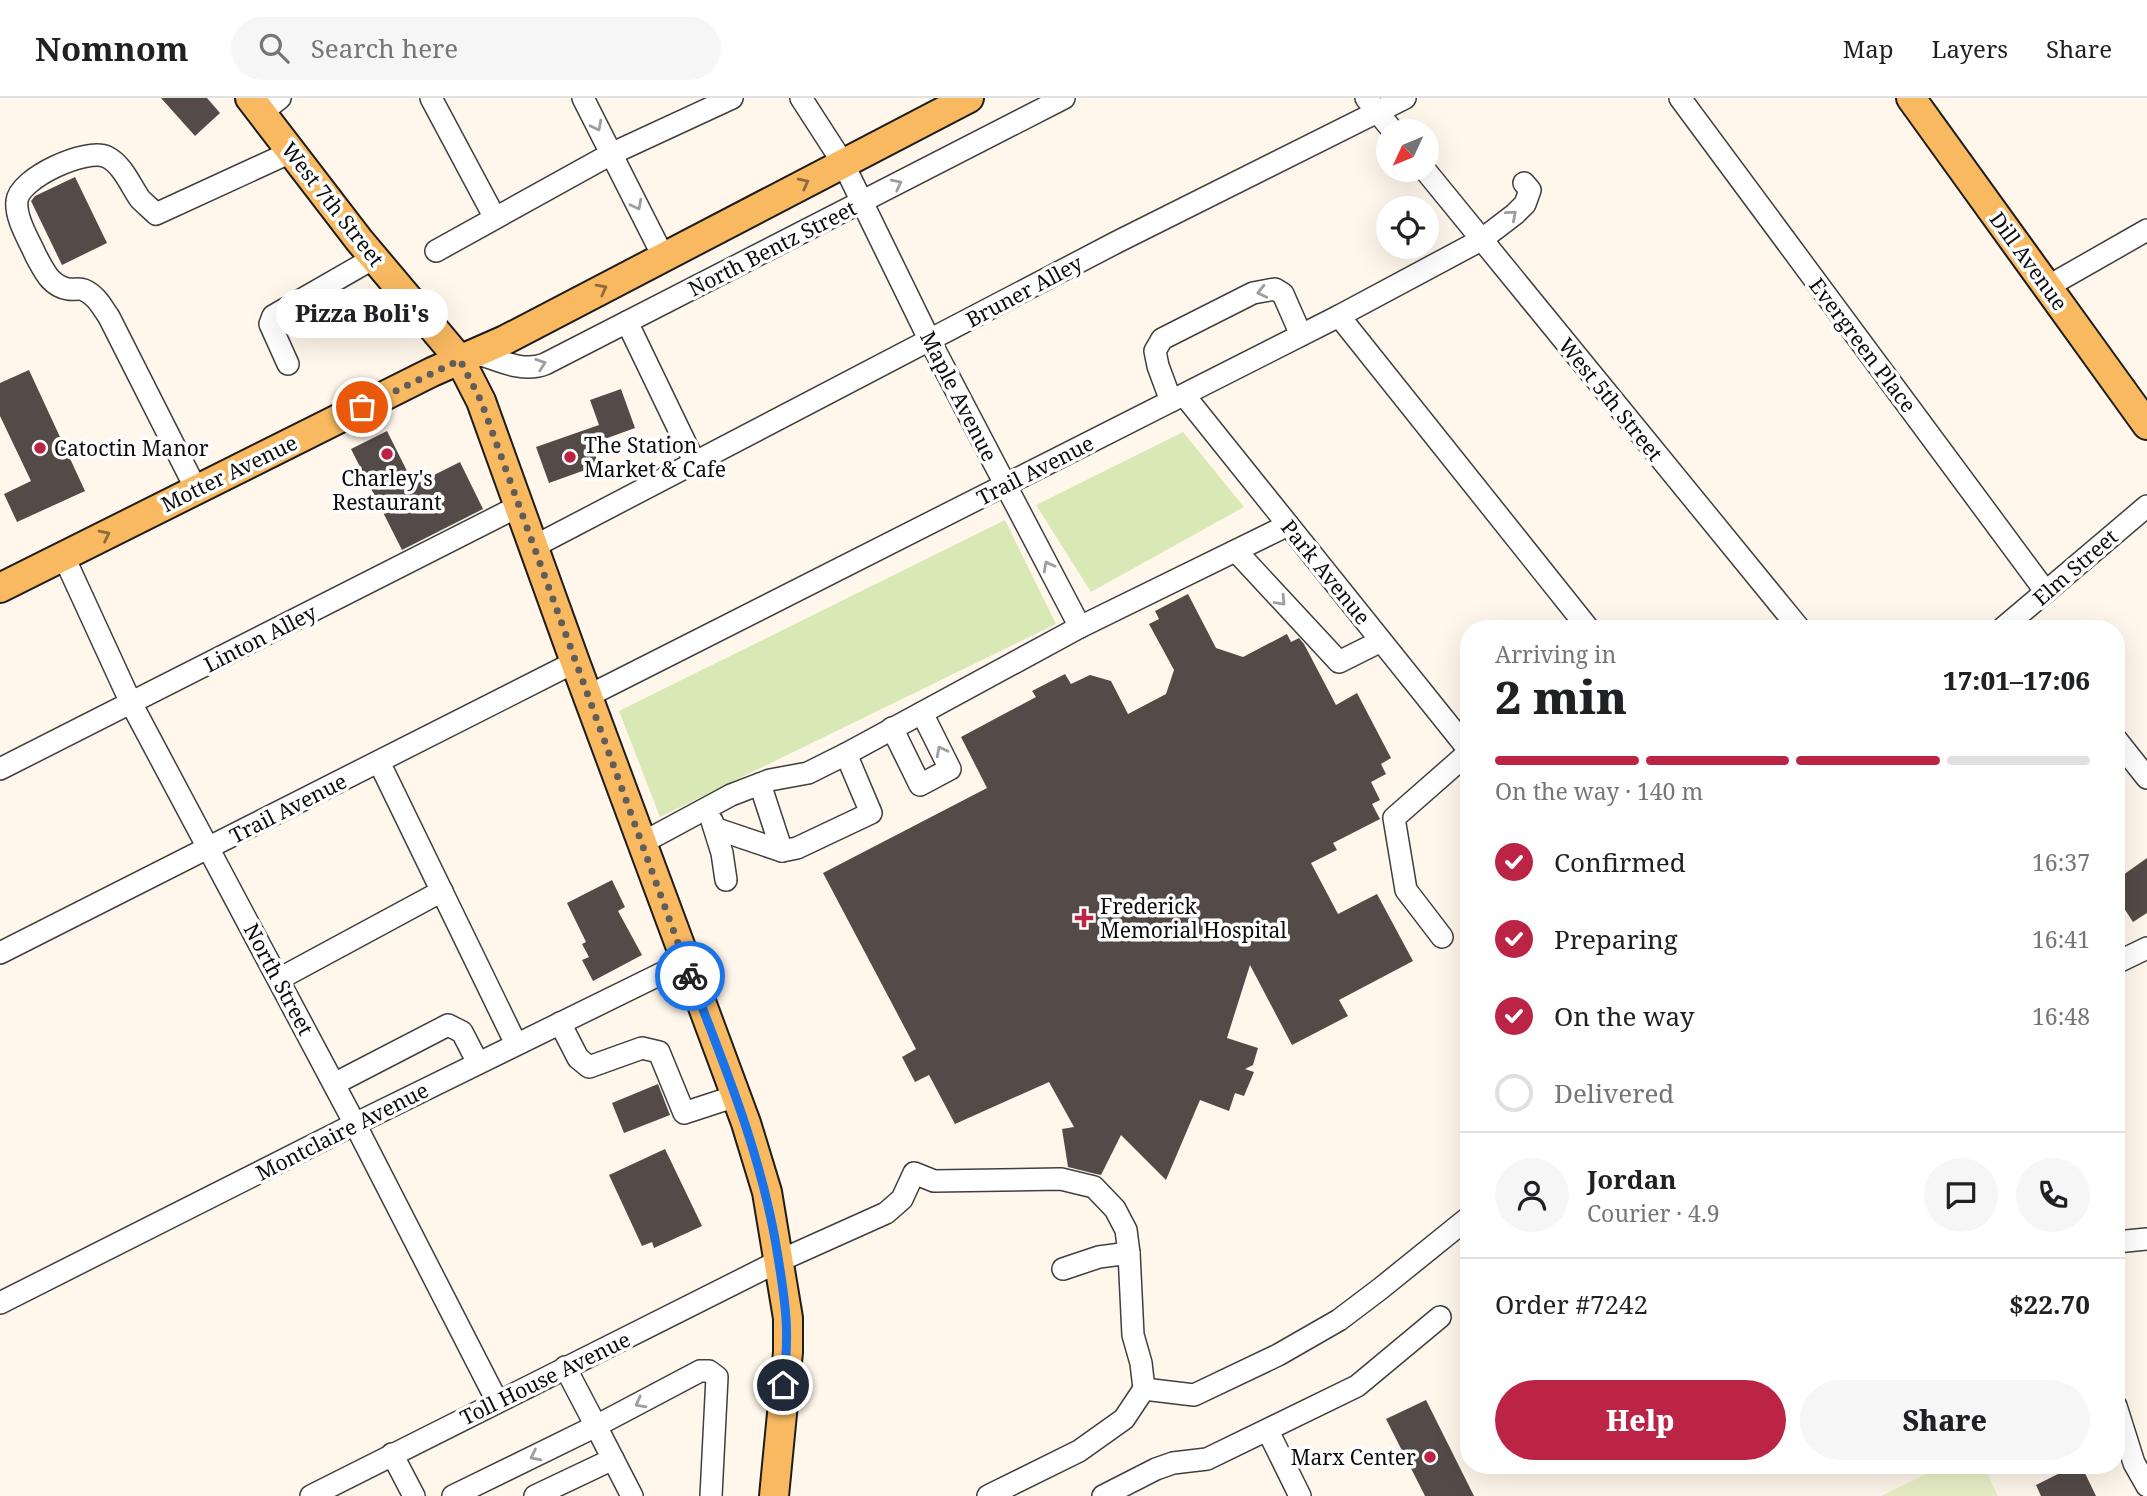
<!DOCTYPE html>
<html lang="en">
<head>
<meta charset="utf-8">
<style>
	body { margin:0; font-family:"Noto Serif",serif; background:#f6f6f6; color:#202124; height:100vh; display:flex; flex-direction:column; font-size:26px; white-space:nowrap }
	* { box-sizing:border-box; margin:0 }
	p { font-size:23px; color:#757577 }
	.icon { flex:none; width:38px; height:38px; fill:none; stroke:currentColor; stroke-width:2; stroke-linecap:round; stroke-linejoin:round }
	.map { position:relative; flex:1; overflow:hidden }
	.side { position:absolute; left:1460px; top:522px; width:665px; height:854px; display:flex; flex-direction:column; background:#fff; border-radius:28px; box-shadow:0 7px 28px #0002 }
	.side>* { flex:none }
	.needle { width:46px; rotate:226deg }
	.controls { position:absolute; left:1376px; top:21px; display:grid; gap:14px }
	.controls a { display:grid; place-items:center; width:63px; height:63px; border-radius:50%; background:#fff; box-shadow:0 7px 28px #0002; font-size:35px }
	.pin { position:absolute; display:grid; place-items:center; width:60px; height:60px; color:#fff; margin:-30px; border:4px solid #fff; border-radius:50%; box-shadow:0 2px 7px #0007 }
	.courier { position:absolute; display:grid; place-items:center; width:70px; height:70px; margin:-35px; border:5px solid #1a73e8; border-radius:50%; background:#fff; color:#222; box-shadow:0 2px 9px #0007 }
	.bubble { position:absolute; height:49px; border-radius:24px; background:#fff; box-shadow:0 7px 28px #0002; font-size:23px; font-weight:800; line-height:49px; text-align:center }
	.headline em { font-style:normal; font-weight:800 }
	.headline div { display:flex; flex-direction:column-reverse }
	.headline { display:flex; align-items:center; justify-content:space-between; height:119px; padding:0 35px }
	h1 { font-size:46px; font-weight:800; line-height:52px }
	.bar { display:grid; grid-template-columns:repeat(4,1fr); gap:10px 7px; align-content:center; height:84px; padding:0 35px }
	.bar i { height:9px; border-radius:5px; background:#e0e0e0 }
	.bar .current { background:#bc2446 }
	.bar p { grid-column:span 4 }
	.line { display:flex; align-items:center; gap:18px; padding:0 35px; border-top:2px solid #e0e0e0 }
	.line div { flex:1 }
	.round { display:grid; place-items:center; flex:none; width:74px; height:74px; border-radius:37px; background:#f6f6f6 }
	ol { padding:0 35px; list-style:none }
	li { display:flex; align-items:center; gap:21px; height:77px }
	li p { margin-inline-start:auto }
	li .icon { padding:7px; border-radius:50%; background:#bc2446; color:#fff; stroke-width:4 }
	li:last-child { color:#757577 }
	li i { width:38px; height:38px; border:4px solid #e0e0e0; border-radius:50% }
	.primary-button { display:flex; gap:14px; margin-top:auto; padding:14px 35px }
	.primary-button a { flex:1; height:80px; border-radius:42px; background:#bc2446; color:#fff; font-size:28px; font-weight:800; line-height:80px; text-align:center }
	.primary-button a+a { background:#f6f6f6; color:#202124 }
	header { display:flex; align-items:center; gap:42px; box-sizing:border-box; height:98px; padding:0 35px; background:#fff; border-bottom:2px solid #e0e0e0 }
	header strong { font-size:33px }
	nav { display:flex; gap:38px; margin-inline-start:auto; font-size:24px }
	.search { width:490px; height:63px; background:#f6f6f6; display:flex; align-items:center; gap:18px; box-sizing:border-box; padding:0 24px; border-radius:38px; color:#757577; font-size:26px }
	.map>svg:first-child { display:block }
	.green { fill:#d9e9b5 }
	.pitch { fill:#e9f0c7 }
	.building { fill:#544b48 }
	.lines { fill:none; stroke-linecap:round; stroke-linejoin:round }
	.minor-casing { stroke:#3f3f3f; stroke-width:24 }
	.major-casing { stroke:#1d1d1d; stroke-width:32 }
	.minor { stroke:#fff; stroke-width:21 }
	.major { stroke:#f9b961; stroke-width:28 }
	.oneway { stroke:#9e9e9e }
	.oneway2 { stroke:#8e6b3b }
	.done { stroke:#615e5a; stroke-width:7; stroke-dasharray:0 12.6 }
	.route { stroke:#1a73e8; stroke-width:9 }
	.poi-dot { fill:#bc2446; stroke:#fff; stroke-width:2.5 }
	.labels { text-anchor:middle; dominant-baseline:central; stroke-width:7; stroke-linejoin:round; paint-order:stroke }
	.street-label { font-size:21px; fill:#0c0c0c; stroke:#fff }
	.poi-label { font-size:21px; fill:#0c0c0c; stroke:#fff; text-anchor:start }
</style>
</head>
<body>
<header>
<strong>Nomnom</strong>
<div class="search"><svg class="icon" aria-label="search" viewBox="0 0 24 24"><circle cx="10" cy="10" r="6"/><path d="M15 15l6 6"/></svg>Search here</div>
<nav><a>Map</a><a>Layers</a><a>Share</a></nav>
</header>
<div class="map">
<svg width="2147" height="1398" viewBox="0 0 2147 1398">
	<rect width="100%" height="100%" fill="#fff7eb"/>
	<g class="green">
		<path d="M1183 334 1244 409 1091 494 1036 407Z"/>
		<path d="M1005 422 1056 526 660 719 619 613Z"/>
	</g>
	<path class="pitch" d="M1945 1367H1983L1998 1398H1881Z"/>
	<g class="building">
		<path d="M161 0H207L220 15 195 38Z"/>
		<path d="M75 79 107 145 62 167 31 103 35 98Z"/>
		<path d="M29 272 85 393 17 424 4 396 31 383 0 318V285Z"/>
		<path d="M621 291 635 330 591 346 599 367 549 385 536 349 599 327 590 302Z"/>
		<path d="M387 333 414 387 460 364 483 411 402 452 351 351Z"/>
		<path d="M1188 496 1216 550 1243 559 1287 536 1291 544 1299 540 1304 546 1336 607 1357 595 1391 660 1381 666 1386 676 1371 684 1380 702 1372 706 1380 721 1333 745 1337 752 1311 765 1338 816 1377 796 1413 863 1339 902 1348 918 1292 947 1250 867 1227 940 1258 950 1253 967 1245 971 1254 974 1244 998 1235 995 1229 1013 1200 1002 1166 1082 1121 1037 1101 1077 1096 1076 1068 1069 1062 1031 1074 1029 1049 984 955 1026 929 977 915 984 902 959 916 951 823 775 987 690 961 639 1036 599 1032 593 1065 576 1071 586 1090 577 1111 583 1128 616 1166 596 1174 572 1149 526 1159 521 1155 513Z"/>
		<path d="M2147 760V815L2133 824 2116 798V782Z"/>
		<path d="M612 782 625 809 618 813 642 857 593 883 582 862 589 859 582 846 586 844 567 805Z"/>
		<path d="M658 986 670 1017 624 1035 612 1005Z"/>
		<path d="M665 1051 702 1128 654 1150 652 1144 642 1148 609 1077Z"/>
		<path d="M1426 1302 1474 1398H1425L1386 1321Z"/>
		<path d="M2076 1367H2081L2096 1398H2041L2036 1387Z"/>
	</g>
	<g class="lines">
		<g class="minor-casing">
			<g id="minor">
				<path d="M431 0 495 120"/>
				<path d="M583 0 663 158"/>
				<path d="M801 0 843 65 929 241 1080 529"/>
				<path d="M1366 0 1393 33"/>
				<path d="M1680 0 2046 494"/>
				<path d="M261 15 280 0"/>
				<path d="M1425 72 1799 530"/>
				<path d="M436 153 611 56 732 0"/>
				<path d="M2047 189 2147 132"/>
				<path d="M1339 218 1588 530"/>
				<path d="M627 224 695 365"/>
				<path d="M476 255C498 262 523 275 545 266L1064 0"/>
				<path d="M288 266 270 226 273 218 374 160"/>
				<path d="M1184 297 1468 651"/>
				<path d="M1171 303 1158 268 1155 253 1162 241 1253 195 1275 191 1283 196 1301 237"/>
				<path d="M196 391 109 219C102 209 96 197 84 192 79 190 73 192 68 191 50 188 44 172 36 158 29 142 15 120 17 103 19 80 87 49 107 59 122 66 131 88 140 101 145 106 151 111 156 116L291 54"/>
				<path d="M533 449 1117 144 1405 0"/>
				<path d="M1236 453 1339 564 1381 543"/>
				<path d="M63 457 131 605 355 1026 497 1303"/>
				<path d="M2003 530 2147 408"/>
				<path d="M588 598 1339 218 1481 142 1515 116 1525 106 1530 92 1524 85"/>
				<path d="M892 630 920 687 950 671 922 615"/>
				<path d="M2116 641 2147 680"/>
				<path d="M379 664 516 946"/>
				<path d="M0 671 519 408"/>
				<path d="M760 686 782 753"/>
				<path d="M712 723 722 755 726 782"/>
				<path d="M717 731 782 753 797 750 871 715 846 656"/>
				<path d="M642 745 731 697 770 682 808 675 846 656 1080 529 1288 427"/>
				<path d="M1442 839 1406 792 1394 720 1468 655"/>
				<path d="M0 855 575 564"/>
				<path d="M2116 865 2147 850"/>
				<path d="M279 881 442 793"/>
				<path d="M560 925 578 960 589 969 642 950 659 954 684 1015 736 998"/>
				<path d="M334 986 448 927 462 934 478 965"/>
				<path d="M2116 1144 2147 1141"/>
				<path d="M1063 1171 1099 1159 1129 1155 1133 1237 1141 1265 1144 1291"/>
				<path d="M0 1205 355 1026 685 864"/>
				<path d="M1144 1291 1194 1297 1278 1257 1339 1222 1380 1191 1468 1120"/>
				<path d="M2116 1308 2134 1365 2147 1388"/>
				<path d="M1268 1333 1300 1398"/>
				<path d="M392 1356 414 1398"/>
				<path d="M311 1398 779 1163 886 1115 902 1101 914 1075 934 1083 1061 1081 1094 1089 1115 1111 1126 1132 1129 1155"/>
				<path d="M453 1398 596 1328 565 1269"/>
				<path d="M535 1398 613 1361"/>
				<path d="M632 1398 596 1328 700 1273H709L717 1279 711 1398"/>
				<path d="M988 1398 1079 1353 1124 1321 1144 1291"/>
				<path d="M1103 1398 1156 1371 1173 1365 1207 1361 1357 1288 1440 1219"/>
			</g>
		</g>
		<g class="major-casing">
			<g id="major">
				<path d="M250 0 359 142 460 262 481 303 575 564 746 1025 767 1094 788 1220V1254L774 1398"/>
				<path d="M1911 0 2147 327"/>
				<path d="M0 490 432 274 505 242 969 0"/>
			</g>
		</g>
		<use href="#minor" class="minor"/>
		<use href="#major" class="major"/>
	</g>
	<defs><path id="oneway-chevron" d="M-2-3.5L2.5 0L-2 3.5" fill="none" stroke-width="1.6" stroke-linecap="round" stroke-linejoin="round" transform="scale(1.75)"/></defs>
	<g class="oneway">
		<use href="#oneway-chevron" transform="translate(597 28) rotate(63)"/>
		<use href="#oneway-chevron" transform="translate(897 86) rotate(-27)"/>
		<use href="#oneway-chevron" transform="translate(637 107) rotate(63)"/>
		<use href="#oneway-chevron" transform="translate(1512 117) rotate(-41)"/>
		<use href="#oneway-chevron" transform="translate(1262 194) rotate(167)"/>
		<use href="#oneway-chevron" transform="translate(541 266) rotate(-19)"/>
		<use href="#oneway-chevron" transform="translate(1048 468) rotate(-118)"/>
		<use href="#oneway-chevron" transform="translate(1281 503) rotate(47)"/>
		<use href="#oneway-chevron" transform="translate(941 653) rotate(-117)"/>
		<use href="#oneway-chevron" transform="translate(640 1305) rotate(152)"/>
		<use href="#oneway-chevron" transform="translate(535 1358) rotate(154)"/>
	</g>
	<g class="oneway2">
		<use href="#oneway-chevron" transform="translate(804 85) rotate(-27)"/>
		<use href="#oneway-chevron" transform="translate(602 191) rotate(-28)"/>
		<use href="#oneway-chevron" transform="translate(105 437) rotate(-26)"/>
	</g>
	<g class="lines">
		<path class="done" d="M362 309 460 262 481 303 690 878"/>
		<path class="route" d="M690 878C726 971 763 1061 778 1159 786 1208 790 1237 783 1287"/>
	</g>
	<g class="poi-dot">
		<circle cx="40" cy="350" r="7"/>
		<circle cx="387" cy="356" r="7"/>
		<circle cx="570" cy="359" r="7"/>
		<path d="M1080.5 809.5h7v7h7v7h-7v7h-7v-7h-7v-7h7z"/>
		<circle cx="1430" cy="1359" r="7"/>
	</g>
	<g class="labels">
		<g class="street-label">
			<text transform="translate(333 106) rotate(52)">West 7th Street</text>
			<text transform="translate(772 150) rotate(-27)">North Bentz Street</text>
			<text transform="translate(2029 163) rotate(54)">Dill Avenue</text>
			<text transform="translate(1024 193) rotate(-28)">Bruner Alley</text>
			<text transform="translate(1863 247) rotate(53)">Evergreen Place</text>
			<text transform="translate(959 298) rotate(63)">Maple Avenue</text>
			<text transform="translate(1611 301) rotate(51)">West 5th Street</text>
			<text transform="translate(1035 372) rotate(-27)">Trail Avenue</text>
			<text transform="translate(229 375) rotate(-26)">Motter Avenue</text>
			<text transform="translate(2075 469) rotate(-41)">Elm Street</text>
			<text transform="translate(1326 474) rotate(51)">Park Avenue</text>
			<text transform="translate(260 540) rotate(-27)">Linton Alley</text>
			<text transform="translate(288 710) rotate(-27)">Trail Avenue</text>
			<text transform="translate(279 881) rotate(62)">North Street</text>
			<text transform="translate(342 1033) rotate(-27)">Montclaire Avenue</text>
			<text transform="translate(545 1280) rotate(-26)">Toll House Avenue</text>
		</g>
		<g class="poi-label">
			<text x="584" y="347">The Station<tspan x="584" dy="24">Market &amp; Cafe</tspan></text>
			<text x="54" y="350">Catoctin Manor</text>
			<text x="387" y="380" text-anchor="middle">Charley's<tspan x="387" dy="24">Restaurant</tspan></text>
			<text x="1100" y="808">Frederick<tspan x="1100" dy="24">Memorial Hospital</tspan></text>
			<text x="1416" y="1359" text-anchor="end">Marx Center</text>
		</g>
	</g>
</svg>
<div class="controls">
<a><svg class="needle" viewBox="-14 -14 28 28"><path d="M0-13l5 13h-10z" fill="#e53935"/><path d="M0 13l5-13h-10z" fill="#757577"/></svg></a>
<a><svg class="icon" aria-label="locate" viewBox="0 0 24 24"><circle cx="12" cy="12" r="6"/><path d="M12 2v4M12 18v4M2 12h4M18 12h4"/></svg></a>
</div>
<div class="pin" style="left:362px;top:309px;background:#ea580c"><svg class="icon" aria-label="bag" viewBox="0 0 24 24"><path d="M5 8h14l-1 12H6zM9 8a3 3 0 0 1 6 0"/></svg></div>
<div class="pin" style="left:783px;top:1287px;background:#1f2937"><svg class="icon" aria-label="home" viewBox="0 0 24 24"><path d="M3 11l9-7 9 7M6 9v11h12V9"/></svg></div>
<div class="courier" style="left:690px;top:878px"><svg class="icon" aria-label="bike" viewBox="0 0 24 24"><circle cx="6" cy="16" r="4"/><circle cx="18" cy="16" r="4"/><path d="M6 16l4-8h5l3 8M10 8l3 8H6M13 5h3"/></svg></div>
<div class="bubble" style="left:276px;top:191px;width:172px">Pizza Boli's</div>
<section class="side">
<div class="headline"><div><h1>2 min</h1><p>Arriving in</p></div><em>17:01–17:06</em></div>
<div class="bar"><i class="current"></i><i class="current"></i><i class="current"></i><i></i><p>On the way · 140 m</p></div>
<ol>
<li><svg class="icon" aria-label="check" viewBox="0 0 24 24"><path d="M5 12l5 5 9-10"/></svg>Confirmed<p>16:37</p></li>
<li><svg class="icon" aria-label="check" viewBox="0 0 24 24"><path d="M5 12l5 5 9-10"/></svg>Preparing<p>16:41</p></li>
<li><svg class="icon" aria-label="check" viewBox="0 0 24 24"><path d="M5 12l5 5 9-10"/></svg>On the way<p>16:48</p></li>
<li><i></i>Delivered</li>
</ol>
<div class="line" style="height:126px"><a class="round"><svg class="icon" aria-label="person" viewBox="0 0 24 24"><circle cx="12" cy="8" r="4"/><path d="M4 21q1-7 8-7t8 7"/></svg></a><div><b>Jordan</b><p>Courier · 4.9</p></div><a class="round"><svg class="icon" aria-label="chat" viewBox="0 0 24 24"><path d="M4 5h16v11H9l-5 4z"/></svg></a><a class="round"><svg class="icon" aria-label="phone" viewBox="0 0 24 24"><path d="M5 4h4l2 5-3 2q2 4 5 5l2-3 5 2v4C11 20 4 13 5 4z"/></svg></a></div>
<div class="line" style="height:91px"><div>Order #7242</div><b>$22.70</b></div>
<div class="primary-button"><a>Help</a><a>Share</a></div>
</section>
</div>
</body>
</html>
